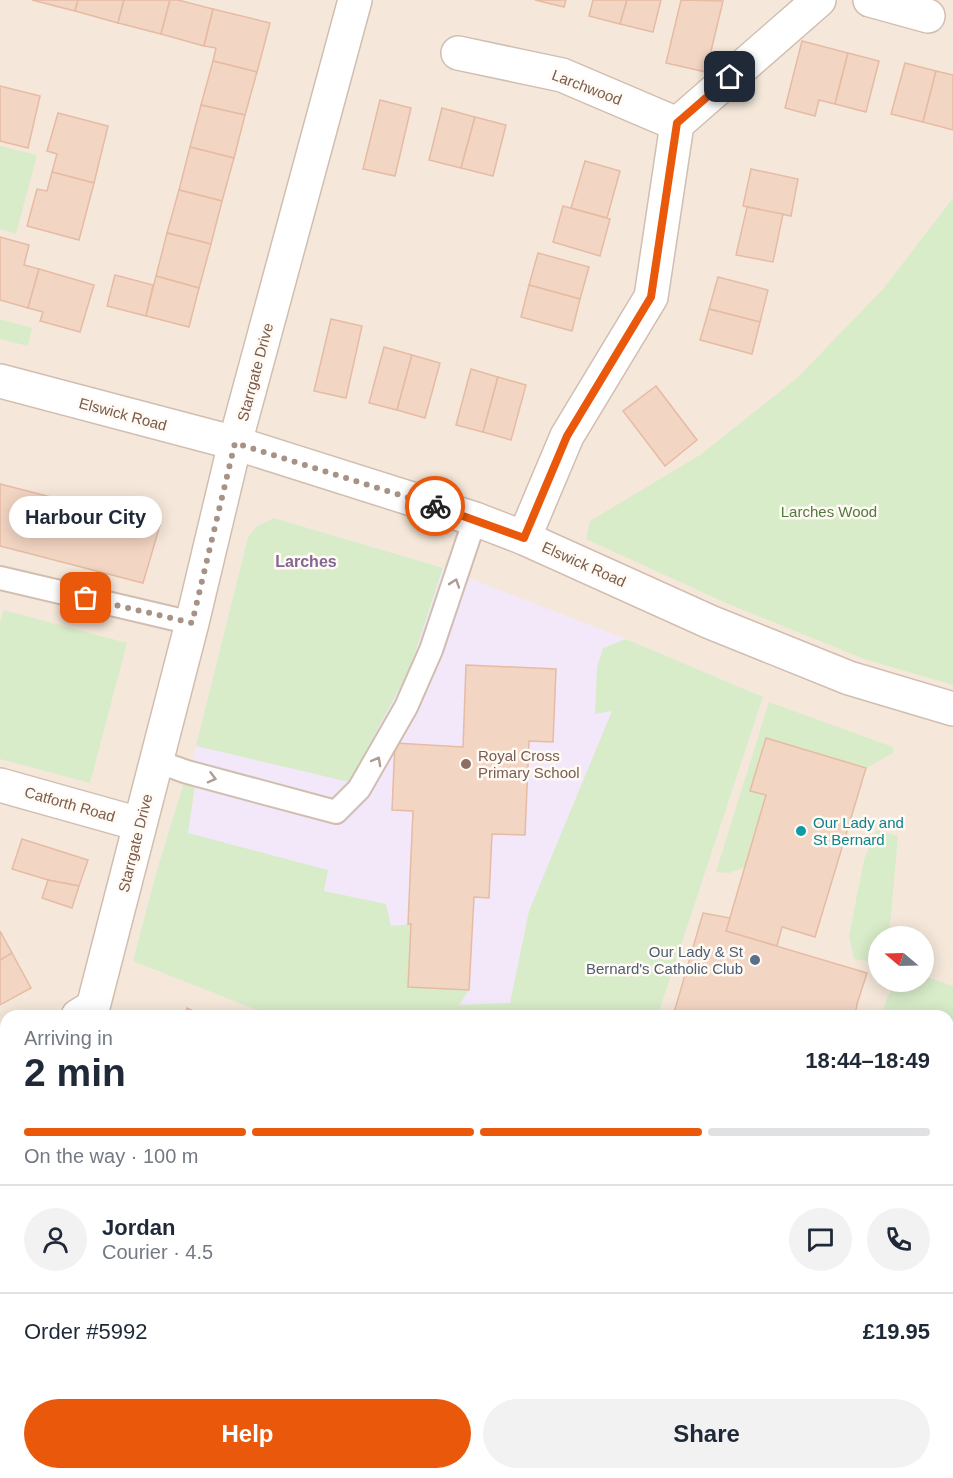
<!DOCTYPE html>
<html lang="en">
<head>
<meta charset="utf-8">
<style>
	body { margin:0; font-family:Helvetica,sans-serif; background:#f2f2f3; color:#1f2937; height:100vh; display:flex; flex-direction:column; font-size:22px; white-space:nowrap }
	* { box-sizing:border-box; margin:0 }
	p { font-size:20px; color:#747a83 }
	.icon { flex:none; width:33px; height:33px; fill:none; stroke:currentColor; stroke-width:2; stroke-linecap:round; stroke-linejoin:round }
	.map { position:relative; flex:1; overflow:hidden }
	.side { position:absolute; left:0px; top:1010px; width:954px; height:470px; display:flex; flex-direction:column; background:#fff; border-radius:18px 18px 0 0; box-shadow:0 3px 15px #0003 }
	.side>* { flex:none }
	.needle { width:39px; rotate:289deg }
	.tools { position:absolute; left:868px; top:926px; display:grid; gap:12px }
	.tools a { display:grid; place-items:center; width:66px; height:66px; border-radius:50%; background:#fff; box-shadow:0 3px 15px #0003; font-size:30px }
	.pin { position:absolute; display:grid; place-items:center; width:51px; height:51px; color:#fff; margin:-26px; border-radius:12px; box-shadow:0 3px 9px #0006 }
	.courier { position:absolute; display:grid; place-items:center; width:60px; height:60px; margin:-30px; border:4px solid #ea580c; border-radius:50%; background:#fff; color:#222; box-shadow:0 2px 8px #0007 }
	.bubble { position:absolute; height:42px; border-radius:21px; background:#fff; box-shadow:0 3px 15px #0003; font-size:20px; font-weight:700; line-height:42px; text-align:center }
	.summary em { font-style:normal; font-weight:700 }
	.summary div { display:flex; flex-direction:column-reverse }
	.summary { display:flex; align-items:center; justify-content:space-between; height:102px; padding:0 24px }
	h1 { font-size:39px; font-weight:700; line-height:45px }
	.bar { display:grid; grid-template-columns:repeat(4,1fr); gap:9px 6px; align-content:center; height:72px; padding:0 24px }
	.bar i { height:8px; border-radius:4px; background:#e0e1e3 }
	.bar .on { background:#ea580c }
	.bar p { grid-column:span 4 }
	.line { display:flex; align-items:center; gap:15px; padding:0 24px; border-top:2px solid #e0e1e3 }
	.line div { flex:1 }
	.round { display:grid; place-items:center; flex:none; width:63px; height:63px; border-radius:32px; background:#f2f2f3 }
	.cta { display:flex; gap:12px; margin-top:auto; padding:12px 24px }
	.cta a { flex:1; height:69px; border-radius:36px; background:#ea580c; color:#fff; font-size:24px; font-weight:700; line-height:69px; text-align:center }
	.cta a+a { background:#f2f2f3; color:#1f2937 }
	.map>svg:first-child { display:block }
	.residential { fill:#f5e8da; fill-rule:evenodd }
	.education { fill:#f3e8fa }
	.green { fill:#d8ecc9 }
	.building { fill:#f3d5c3; stroke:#e6bba3; stroke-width:1.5 }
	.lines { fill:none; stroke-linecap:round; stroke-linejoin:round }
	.service-casing { stroke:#d1beb0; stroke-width:26 }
	.minor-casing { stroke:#d1beb0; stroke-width:36 }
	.service { stroke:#fff; stroke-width:22 }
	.minor { stroke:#fff; stroke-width:33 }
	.oneway { stroke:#af9d94 }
	.done { stroke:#a89285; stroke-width:6; stroke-dasharray:0 10.8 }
	.route { stroke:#ea580c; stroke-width:8 }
	.education-dot { fill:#8d6e63; stroke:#fffaf3; stroke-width:2 }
	.culture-dot { fill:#0f9aa8; stroke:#fffaf3; stroke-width:2 }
	.service-dot { fill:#5c6f8a; stroke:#fffaf3; stroke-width:2 }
	.labels { text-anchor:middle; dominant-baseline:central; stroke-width:5; stroke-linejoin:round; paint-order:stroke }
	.street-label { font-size:15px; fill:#7a5c4d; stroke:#fffaf3 }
	.park-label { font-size:15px; fill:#537a41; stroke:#fffaf3 }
	.education-label { font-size:15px; fill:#785e54; stroke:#fffaf3; text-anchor:start }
	.culture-label { font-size:15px; fill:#0d838f; stroke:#fffaf3; text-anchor:start }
	.service-label { font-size:15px; fill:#4e5e75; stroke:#fffaf3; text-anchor:end }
	.neighbourhood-label { font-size:16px; font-weight:bold; fill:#846695; stroke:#fffaf3 }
</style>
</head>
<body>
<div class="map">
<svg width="953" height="1478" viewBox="0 0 953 1478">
	<rect width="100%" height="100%" fill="#fdf6ec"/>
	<path class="residential" d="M0 0H953V1478H0ZM879 936H924V981H879ZM6 1016H948V1473H6Z"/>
	<path class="education" d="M274 518 443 568 626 639 763 697 658 1015H269L133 961 157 870 183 785 194 756 248 537 257 526Z"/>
	<g class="green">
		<path d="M0 146 37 155 16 234 0 229Z"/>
		<path d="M953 198V685L864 659 726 603 586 539 590 521 700 455 797 378 883 289Z"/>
		<path d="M0 319 32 328 28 346 0 339Z"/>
		<path d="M274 518 443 568 409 671 349 782 196 746 248 537 257 526Z"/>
		<path d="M3 610 127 643 90 783 0 759V623Z"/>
		<path d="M626 639 763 697 658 1015H269L133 961 157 870 183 785 195 786 188 833 328 870 324 891 386 904 391 926 411 924 408 987 469 990 459 1005 510 1003 529 911 612 711 595 714 597 667 603 648Z"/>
		<path d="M769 702 893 747V753L866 768 766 738 751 791 766 795 745 867 729 873 716 872Z"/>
		<path d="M876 830 898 836 889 936H879V961L873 962 854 959 849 936 864 860Z"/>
		<path d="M924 976 953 986V1087L948 1085V1016L882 1015 887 997 899 981H924Z"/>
		<path d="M948 1097 953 1099V1227L948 1225Z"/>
	</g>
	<g class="building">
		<path d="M32 0H78L75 11Z"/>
		<path d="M78 0H124L118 23 75 11Z"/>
		<path d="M124 0H170L161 34 118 23Z"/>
		<path d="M170 0H178L213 9 204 46 161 34Z"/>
		<path d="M535 0H566L564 7Z"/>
		<path d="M593 0H627L620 24 589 16Z"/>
		<path d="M627 0H661L653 32 620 24Z"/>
		<path d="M681 0 723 1 706 72 666 63Z"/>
		<path d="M213 9 270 23 257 72 213 61 216 48 204 46Z"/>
		<path d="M802 41 848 53 835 104 819 100 815 116 785 108Z"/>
		<path d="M848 53 879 61 866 112 835 104Z"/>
		<path d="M213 61 257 72 245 115 201 105Z"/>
		<path d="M905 63 936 71 923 122 891 114Z"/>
		<path d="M936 71 953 75V130L923 122Z"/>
		<path d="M0 86 40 96 28 148 0 141Z"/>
		<path d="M380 100 411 108 395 176 363 169Z"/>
		<path d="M201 105 245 115 234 158 190 147Z"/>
		<path d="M442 108 475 117 461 168 429 160Z"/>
		<path d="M58 113 108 126 94 183 52 172 57 154 47 151Z"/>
		<path d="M475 117 506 125 493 176 461 168Z"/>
		<path d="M190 147 234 158 222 201 179 190Z"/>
		<path d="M585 161 620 171 607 218 571 208Z"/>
		<path d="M751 169 798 179 791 216 743 206Z"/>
		<path d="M52 172 94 183 79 240 27 226 37 189 47 191Z"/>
		<path d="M179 190 222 201 211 244 167 233Z"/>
		<path d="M563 206 610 219 600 256 553 242Z"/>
		<path d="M747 207 783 214 773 262 736 255Z"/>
		<path d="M167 233 211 244 199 288 156 276Z"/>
		<path d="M0 237 29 245 24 265 39 269 28 308 0 300Z"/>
		<path d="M538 253 589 267 580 299 529 285Z"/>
		<path d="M39 269 94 285 80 332 40 321 43 312 28 308Z"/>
		<path d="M115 275 153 285 146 316 107 306Z"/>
		<path d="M156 276 199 288 189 327 146 316Z"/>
		<path d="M718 277 768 290 760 322 709 309Z"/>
		<path d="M529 285 580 299 572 331 521 317Z"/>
		<path d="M709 309 760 322 752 354 700 340Z"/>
		<path d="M331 319 362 326 346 398 314 391Z"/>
		<path d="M384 347 412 355 397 410 369 403Z"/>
		<path d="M412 355 440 363 425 418 397 410Z"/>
		<path d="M471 369 498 377 483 432 456 425Z"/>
		<path d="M498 377 526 385 511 440 483 432Z"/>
		<path d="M656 386 697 440 665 466 623 411Z"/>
		<path d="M0 484 160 525 143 583 0 546Z"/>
		<path d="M466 665 556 669 553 742 529 741 525 835 492 834 489 898 474 897 469 990 408 987 411 924H408L413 811 392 810 395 743 463 747Z"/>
		<path d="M766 738 866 768 815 937 782 927 777 946 726 931 766 795 750 791Z"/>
		<path d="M22 839 88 860 79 886 48 880 12 869Z"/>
		<path d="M48 880 79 886 72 908 42 898Z"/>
		<path d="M703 913 730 918 726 931 867 973 857 1004 855 1016H673Z"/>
		<path d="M0 931 12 953 0 960Z"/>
		<path d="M12 953 31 988 0 1005V960Z"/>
		<path d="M187 1008 203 1016H184Z"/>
		<path d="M4 1285 6 1286V1346L0 1344V1295Z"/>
		<path d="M53 1473H94L92 1478H51Z"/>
		<path d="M309 1473H347L345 1478H307Z"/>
		<path d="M347 1473H385L383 1478H345Z"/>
		<path d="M422 1473H482L480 1478H430Z"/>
		<path d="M566 1473H594L592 1478H578Z"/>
		<path d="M594 1473H632L630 1478H592Z"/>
		<path d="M729 1473H779L791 1478H727Z"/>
		<path d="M779 1473H800L798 1478H791Z"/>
	</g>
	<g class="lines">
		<g class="service-casing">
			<g id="service">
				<path d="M0 578 192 623"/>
				<path d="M156 761 187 772 336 812 359 789 406 707 431 650 475 519"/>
				<path d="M948 1243 953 1245"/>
			</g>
		</g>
		<g class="minor-casing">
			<g id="minor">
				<path d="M870 0 928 16"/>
				<path d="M458 53 562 75 677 124 819 0"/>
				<path d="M0 381 235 443 475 519 524 538 710 622 849 678 953 709"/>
				<path d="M524 538 567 436 651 297 677 124"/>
				<path d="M0 785 139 824"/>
				<path d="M78 1016 93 1007 192 623 235 443 355 0"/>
				<path d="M0 1059 6 1055"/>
				<path d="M0 1432 6 1434"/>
				<path d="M661 1478 663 1473"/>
			</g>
		</g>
		<use href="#service" class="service"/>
		<use href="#minor" class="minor"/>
	</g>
	<defs><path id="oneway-chevron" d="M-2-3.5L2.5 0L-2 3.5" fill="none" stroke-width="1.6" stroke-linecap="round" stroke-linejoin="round" transform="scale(1.5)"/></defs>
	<g class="oneway">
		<use href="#oneway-chevron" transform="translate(455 583) rotate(-71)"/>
		<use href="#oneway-chevron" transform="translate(377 761) rotate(-61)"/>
		<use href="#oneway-chevron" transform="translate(212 778) rotate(15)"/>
	</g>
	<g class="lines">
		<path class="done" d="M86 598 192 623 235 443 435 506"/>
		<path class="route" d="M435 506 524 538 567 436 651 297 677 123 730 77"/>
	</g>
	<circle class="education-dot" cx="466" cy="764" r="6"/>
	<circle class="culture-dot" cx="801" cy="831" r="6"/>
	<circle class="service-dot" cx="755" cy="960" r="6"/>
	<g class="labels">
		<g class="street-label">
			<text transform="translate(587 87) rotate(21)">Larchwood</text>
			<text transform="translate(255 372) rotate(-75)">Starrgate Drive</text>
			<text transform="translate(123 414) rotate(15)">Elswick Road</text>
			<text transform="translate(584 564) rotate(24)">Elswick Road</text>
			<text transform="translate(70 804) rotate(16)">Catforth Road</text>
			<text transform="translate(135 843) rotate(-76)">Starrgate Drive</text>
		</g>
		<g class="park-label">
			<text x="829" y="511">Larches Wood</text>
		</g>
		<g class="education-label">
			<text x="478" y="755">Royal Cross<tspan x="478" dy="17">Primary School</tspan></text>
		</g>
		<g class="culture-label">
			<text x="813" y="822">Our Lady and<tspan x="813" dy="17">St Bernard</tspan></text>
		</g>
		<g class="service-label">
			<text x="743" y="951">Our Lady &amp; St<tspan x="743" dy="17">Bernard's Catholic Club</tspan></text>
		</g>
		<g class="neighbourhood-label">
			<text x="306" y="561">Larches</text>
		</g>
	</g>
</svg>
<div class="tools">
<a><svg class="needle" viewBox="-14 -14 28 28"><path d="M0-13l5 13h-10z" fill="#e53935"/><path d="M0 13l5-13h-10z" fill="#747a83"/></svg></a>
</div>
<div class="pin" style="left:86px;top:598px;background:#ea580c"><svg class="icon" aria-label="bag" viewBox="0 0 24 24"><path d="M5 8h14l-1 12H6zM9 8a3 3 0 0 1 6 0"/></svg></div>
<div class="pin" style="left:730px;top:77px;background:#1f2937"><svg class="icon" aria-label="home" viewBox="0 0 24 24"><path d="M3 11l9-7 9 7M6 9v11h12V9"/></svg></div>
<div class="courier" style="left:435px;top:506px"><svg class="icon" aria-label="bike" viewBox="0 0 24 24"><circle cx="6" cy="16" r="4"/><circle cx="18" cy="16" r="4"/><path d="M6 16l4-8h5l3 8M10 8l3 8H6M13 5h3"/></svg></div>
<div class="bubble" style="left:9px;top:496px;width:153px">Harbour City</div>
<section class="side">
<div class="summary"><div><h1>2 min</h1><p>Arriving in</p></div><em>18:44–18:49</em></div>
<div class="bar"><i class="on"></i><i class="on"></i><i class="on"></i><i></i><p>On the way · 100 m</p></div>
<div class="line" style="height:108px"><a class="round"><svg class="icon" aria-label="person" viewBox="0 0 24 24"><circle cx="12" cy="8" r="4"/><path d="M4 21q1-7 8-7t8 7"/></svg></a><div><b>Jordan</b><p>Courier · 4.5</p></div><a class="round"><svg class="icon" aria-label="chat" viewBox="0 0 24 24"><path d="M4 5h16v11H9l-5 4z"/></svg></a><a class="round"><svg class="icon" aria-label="phone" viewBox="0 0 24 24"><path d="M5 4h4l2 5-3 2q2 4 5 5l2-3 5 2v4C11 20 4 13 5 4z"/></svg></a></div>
<div class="line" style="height:78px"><div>Order #5992</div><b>£19.95</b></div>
<div class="cta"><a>Help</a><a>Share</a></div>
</section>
</div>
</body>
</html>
